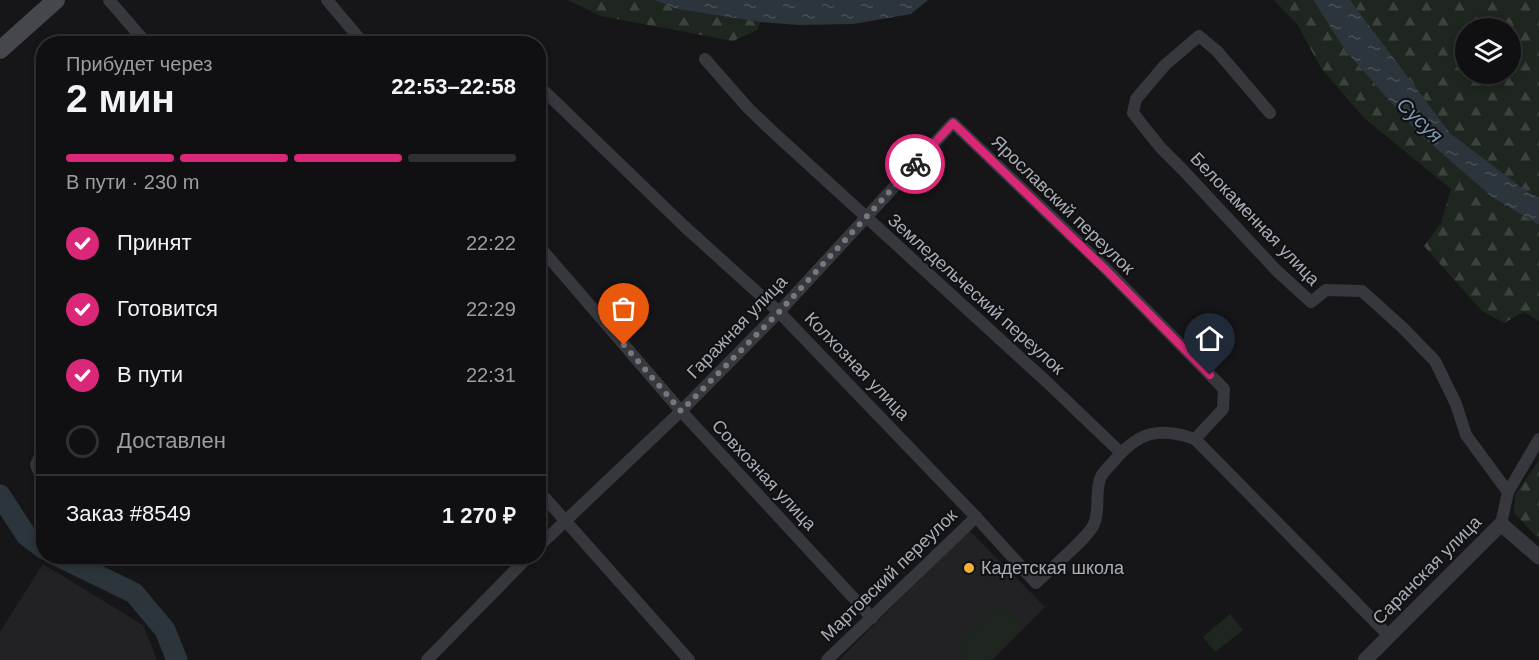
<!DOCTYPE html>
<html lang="ru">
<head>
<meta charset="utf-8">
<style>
	body { margin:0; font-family:Helvetica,sans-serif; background:#1e1e20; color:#f1f3f6; height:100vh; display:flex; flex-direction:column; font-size:22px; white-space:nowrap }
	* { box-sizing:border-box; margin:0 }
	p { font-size:20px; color:#9c9d9f }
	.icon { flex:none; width:33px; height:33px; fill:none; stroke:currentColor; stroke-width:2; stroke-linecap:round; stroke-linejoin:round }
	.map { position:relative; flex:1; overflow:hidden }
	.details { position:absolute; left:36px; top:36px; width:510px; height:528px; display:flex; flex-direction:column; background:#101012; border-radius:24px; box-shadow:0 3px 9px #0003,0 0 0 2px #303032 }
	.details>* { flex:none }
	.buttons { position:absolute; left:1455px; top:18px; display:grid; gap:12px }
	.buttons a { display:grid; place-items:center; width:66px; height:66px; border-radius:50%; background:#101012; box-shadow:0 3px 9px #0003,0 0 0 2px #303032; font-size:30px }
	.pin { position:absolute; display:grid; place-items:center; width:51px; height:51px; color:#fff; margin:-62px -26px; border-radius:50% 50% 50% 0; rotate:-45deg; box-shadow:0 0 6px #0007 }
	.pin .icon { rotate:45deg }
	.courier { position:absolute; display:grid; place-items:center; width:60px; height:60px; margin:-30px; border:4px solid #db2777; border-radius:50%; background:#fff; color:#222; box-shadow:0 2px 8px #0007 }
	.summary em { font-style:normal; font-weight:700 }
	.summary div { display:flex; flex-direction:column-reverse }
	.summary { display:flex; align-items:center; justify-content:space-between; height:102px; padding:0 30px }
	h1 { font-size:39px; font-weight:700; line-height:45px }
	.bar { display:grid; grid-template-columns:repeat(4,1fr); gap:9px 6px; align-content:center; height:72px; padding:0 30px }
	.bar i { height:8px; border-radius:4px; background:#303032 }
	.bar .selected { background:#db2777 }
	.bar p { grid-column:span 4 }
	.line { display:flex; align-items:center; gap:15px; padding:0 30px; border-top:2px solid #303032 }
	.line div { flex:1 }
	ol { padding:0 30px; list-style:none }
	li { display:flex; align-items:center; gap:18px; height:66px }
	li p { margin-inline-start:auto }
	li .icon { padding:6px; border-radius:50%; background:#db2777; color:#fff; stroke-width:4 }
	li:last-child { color:#9c9d9f }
	li i { width:33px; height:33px; border:3px solid #303032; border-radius:50% }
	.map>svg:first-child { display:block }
	.built { fill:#222225 }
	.green { fill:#1e261f }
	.forest { fill:url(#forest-firs); fill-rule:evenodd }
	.water { fill:url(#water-ripples) }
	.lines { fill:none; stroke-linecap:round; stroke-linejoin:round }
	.river { stroke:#2c353c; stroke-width:21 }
	.minor { stroke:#37383d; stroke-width:12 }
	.tertiary { stroke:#37383d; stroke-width:15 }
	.secondary { stroke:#45474d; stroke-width:18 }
	.done { stroke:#757880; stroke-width:6; stroke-dasharray:0 10.8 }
	.route { stroke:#db2777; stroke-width:8 }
	.poi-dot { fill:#f2b134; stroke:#111113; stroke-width:2 }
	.labels { text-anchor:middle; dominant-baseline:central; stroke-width:4.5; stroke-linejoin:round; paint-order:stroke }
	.street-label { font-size:18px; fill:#a8adb8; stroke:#111113 }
	.poi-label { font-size:18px; fill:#a8adb8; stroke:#111113; text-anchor:start }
	.water-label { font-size:20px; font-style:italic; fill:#7f9bb3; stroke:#111113 }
</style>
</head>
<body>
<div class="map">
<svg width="1539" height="660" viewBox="0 0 1539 660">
	<defs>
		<pattern id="forest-firs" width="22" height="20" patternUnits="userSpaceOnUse" patternTransform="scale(1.5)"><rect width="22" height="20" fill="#1e261f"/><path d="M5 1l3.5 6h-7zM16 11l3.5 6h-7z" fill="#3c433d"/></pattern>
		<pattern id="water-ripples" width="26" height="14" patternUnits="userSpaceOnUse" patternTransform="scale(1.5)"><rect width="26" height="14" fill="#2c353c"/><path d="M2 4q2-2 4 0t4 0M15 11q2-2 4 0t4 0" fill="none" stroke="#485056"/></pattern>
	</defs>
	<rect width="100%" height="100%" fill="#161618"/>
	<g class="built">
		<path d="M969 530 1045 607 992 660H839Z"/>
		<path d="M43 564 143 625 157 660H0V632Z"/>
	</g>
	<g class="green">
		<path d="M999 606 1004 607 1021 625V629L989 660H965L957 651V646Z"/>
		<path d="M1230 614 1243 630 1215 652 1203 637Z"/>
	</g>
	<g class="forest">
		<path d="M568 0H654L677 9 760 22 757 30 733 41 601 16Z"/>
		<path d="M1274 0H1313L1345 50 1416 131 1492 197 1539 225V321L1524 312 1504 323 1482 311 1424 246 1441 223 1451 189 1364 118 1321 68 1297 24Z"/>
		<path d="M1350 0H1539V196L1529 193 1450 133ZM1466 28H1510V74H1466Z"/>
		<path d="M1539 460V539L1514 513 1515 495Z"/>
	</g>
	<g class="water">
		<path d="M654 0H928L911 14 853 24 799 25 760 22 677 9Z"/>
		<path d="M1313 0H1350L1450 133 1529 193 1539 197V225L1492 197 1416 131 1345 50Z"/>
	</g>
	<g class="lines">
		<g class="river">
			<path d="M0 495 26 535 44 549"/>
			<path d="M58 556 134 593 165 630 177 660"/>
		</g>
		<g class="minor">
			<path d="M109 0 147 44"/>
			<path d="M327 0 364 44"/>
			<path d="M705 59 748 108 772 131 1048 383 1121 453"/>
			<path d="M538 85 684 226 779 312 976 517 1036 583C1048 571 1089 537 1094 524 1100 511 1095 493 1100 479 1102 472 1110 466 1114 461 1139 431 1159 427 1195 439L1223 409 1224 389 1106 269 953 123 779 312 681 411 538 547"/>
			<path d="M1270 113 1217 51 1199 36 1165 65 1136 99 1133 113 1160 147 1183 170 1276 270 1311 302 1326 290 1362 291 1403 328 1435 361 1456 404 1466 435 1508 492"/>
			<path d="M538 245 681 411 872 618"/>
			<path d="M1195 439 1389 636"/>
			<path d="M44 447 36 465 44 483"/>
			<path d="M538 490 689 660"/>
			<path d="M1501 524 1508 492 1539 439"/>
			<path d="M427 660 529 556"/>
			<path d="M827 660 976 517"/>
		</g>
		<path class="tertiary" d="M1365 660 1501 524 1539 557"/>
		<path class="secondary" d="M0 50 56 0"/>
	</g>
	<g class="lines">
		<path class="done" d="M624 345 681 411 779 312 915 164"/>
		<path class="route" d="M915 164 953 123 1106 270 1210 375"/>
	</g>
	<circle class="poi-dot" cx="969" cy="568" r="6"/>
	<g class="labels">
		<g class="street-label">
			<text transform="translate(1063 205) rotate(44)">Ярославский переулок</text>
			<text transform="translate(1255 219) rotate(46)">Белокаменная улица</text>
			<text transform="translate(976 294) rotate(42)">Земледельческий переулок</text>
			<text transform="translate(737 327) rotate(-46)">Гаражная улица</text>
			<text transform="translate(857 366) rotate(46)">Колхозная улица</text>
			<text transform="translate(764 475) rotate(47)">Совхозная улица</text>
			<text transform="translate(1427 570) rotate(-45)">Саранская улица</text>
			<text transform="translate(889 575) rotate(-44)">Мартовский переулок</text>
		</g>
		<g class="poi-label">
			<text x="981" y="568">Кадетская школа</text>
		</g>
		<g class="water-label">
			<text transform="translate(1420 120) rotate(44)">Сусуя</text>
		</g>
	</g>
</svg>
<div class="buttons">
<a><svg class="icon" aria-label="layers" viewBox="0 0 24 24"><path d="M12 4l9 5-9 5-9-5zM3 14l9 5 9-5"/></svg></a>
</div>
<div class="pin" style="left:624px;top:345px;background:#ea580c"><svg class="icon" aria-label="bag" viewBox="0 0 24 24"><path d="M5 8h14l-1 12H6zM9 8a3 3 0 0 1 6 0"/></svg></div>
<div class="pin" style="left:1210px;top:375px;background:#1f2937"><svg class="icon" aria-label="home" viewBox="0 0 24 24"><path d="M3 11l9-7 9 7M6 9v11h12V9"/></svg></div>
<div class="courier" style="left:915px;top:164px"><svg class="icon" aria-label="bike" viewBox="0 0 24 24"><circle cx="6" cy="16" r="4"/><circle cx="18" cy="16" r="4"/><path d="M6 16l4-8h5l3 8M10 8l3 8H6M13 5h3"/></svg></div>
<section class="details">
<div class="summary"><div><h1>2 мин</h1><p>Прибудет через</p></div><em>22:53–22:58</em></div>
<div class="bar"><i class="selected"></i><i class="selected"></i><i class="selected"></i><i></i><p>В пути · 230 m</p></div>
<ol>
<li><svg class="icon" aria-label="check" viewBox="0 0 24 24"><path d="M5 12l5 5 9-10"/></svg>Принят<p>22:22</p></li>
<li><svg class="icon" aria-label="check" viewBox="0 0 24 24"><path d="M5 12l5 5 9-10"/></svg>Готовится<p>22:29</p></li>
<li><svg class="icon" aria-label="check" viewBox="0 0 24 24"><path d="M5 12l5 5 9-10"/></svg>В пути<p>22:31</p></li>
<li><i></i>Доставлен</li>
</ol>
<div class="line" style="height:78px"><div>Заказ #8549</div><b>1 270 ₽</b></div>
</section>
</div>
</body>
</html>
